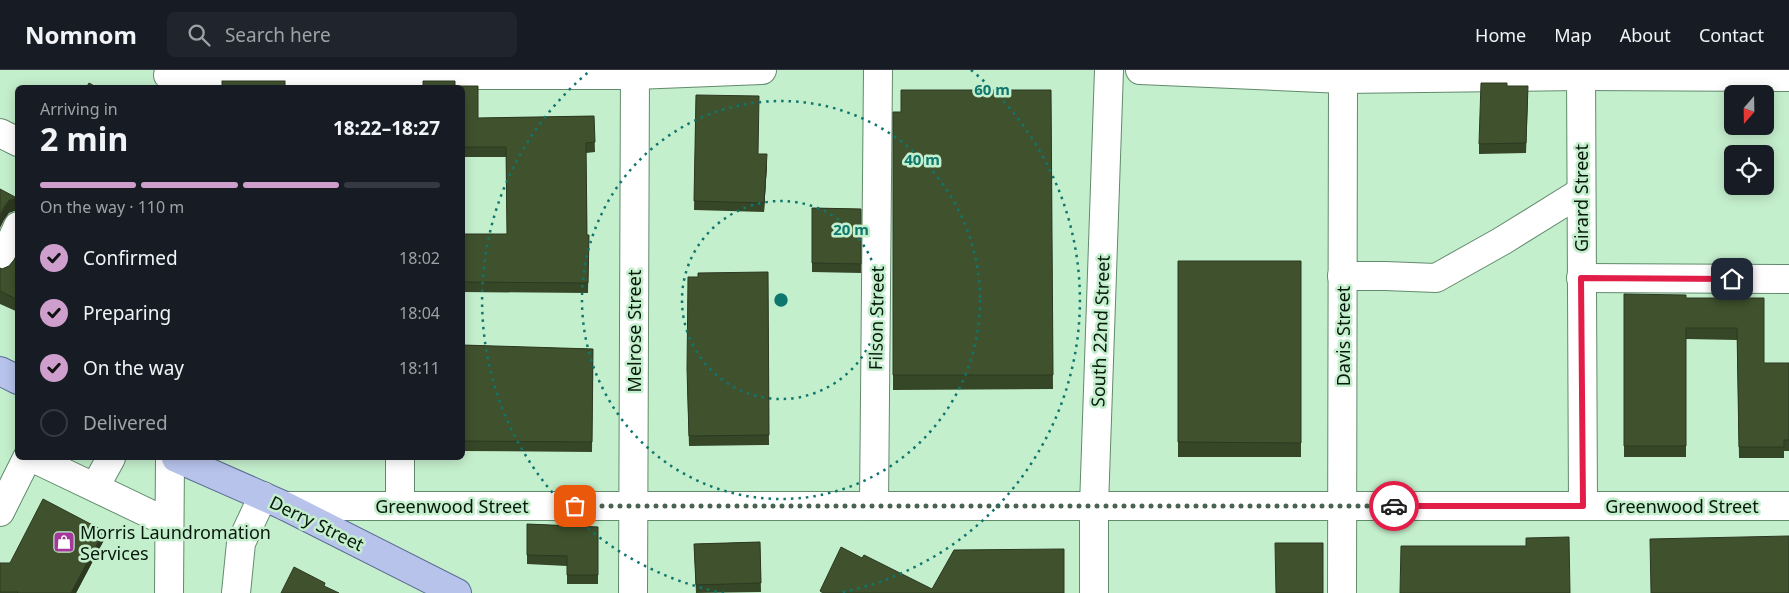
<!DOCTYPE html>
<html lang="en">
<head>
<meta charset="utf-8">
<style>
	body { margin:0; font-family:"Noto Sans",sans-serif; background:#20242c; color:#f1f3f6; height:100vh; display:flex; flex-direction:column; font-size:19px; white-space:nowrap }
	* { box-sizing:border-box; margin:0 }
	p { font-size:16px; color:#9ea1a6 }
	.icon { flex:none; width:28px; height:28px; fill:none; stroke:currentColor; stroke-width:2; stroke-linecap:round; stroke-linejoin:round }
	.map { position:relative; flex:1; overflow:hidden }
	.panel { position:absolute; left:15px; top:15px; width:450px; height:375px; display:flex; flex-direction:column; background:#171b24; border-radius:8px; box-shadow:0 2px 12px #0003 }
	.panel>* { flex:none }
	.needle { width:32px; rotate:200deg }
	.controls { position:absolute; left:1724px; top:15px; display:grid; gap:10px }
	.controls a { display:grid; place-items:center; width:50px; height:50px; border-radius:8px; background:#171b24; box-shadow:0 2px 12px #0003; font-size:25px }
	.pin { position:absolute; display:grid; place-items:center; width:42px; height:42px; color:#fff; margin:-21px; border-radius:10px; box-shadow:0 2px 8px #0006 }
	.courier { position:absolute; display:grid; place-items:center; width:50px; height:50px; margin:-25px; border:4px solid #e11d48; border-radius:50%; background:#fff; color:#222; box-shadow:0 1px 6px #0007 }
	.overview em { font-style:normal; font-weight:700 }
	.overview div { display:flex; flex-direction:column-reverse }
	.overview { display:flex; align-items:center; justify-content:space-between; height:85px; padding:0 25px }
	h1 { font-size:32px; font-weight:700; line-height:38px }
	.bar { display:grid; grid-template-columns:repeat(4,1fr); gap:8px 5px; align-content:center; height:60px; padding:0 25px }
	.bar i { height:6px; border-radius:4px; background:#363941 }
	.bar .current { background:#ce9fcd }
	.bar p { grid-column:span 4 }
	ol { padding:0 25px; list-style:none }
	li { display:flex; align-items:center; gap:15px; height:55px }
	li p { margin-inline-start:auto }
	li .icon { padding:5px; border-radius:50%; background:#ce9fcd; color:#111; stroke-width:4 }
	li:last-child { color:#9ea1a6 }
	li i { width:28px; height:28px; border:2px solid #363941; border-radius:50% }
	header { display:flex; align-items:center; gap:30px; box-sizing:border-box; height:70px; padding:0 25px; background:#171b24; border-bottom:1px solid #363941 }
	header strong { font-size:24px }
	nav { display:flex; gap:28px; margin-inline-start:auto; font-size:18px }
	.search { width:350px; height:45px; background:#20242c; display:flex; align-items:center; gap:12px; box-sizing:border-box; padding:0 18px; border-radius:8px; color:#9ea1a6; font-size:19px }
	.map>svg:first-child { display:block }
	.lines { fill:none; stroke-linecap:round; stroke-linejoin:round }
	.minor-casing { stroke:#628a6c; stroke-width:30 }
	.major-casing { stroke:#5b6d94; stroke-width:30 }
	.minor { stroke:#fff; stroke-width:28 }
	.major { stroke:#b7c3eb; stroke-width:28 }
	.wall { fill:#364727 }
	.shaded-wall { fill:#2c3920 }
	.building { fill:#3f522d; stroke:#2c3920 }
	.done { stroke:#4a6350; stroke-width:5; stroke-dasharray:0 9 }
	.route { stroke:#e11d48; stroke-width:6 }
	.ring { fill:none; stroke:#0f766e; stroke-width:2.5; stroke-dasharray:2.5 5 }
	.labels { text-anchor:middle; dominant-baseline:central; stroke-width:5; stroke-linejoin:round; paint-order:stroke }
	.street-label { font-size:18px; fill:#08180c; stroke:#c4efcd }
	.poi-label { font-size:18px; fill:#08180c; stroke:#c4efcd; text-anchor:start }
	.centre { fill:#0f766e; stroke:#c4efcd; stroke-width:2.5 }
	.ring-label { font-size:15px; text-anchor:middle; font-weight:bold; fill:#0f766e; stroke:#c4efcd; stroke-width:5; stroke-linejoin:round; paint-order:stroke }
</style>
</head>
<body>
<header>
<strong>Nomnom</strong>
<div class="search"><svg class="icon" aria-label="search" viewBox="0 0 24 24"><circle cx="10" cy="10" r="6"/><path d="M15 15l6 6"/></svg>Search here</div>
<nav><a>Home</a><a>Map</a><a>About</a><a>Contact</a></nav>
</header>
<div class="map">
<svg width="1789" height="523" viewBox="0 0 1789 523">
	<rect width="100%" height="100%" fill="#c4efcd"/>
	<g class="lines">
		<g class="minor-casing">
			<g id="minor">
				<path d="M1140 0 1343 9 1581 6 1789 7"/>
				<path d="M1581 0 1583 436"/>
				<path d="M168 5H635L762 0"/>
				<path d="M0 63 18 72"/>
				<path d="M0 196 18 156"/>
				<path d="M1342 206H1385L1436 208 1502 171 1581 122"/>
				<path d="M1581 208 1789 209"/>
				<path d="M33 388 169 453"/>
				<path d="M95 417 111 388"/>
				<path d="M285 436H1789"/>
				<path d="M400 436V388"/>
				<path d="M874 436 878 0"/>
				<path d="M0 442 27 388"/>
				<path d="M169 523 170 388"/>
				<path d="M236 523 241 473 263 426"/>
				<path d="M633 523 635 0"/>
				<path d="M1094 523V436L1109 0"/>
				<path d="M1342 523 1343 9"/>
			</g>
		</g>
		<g class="major-casing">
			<g id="major">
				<path d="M0 301 18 310"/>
				<path d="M176 388 285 436 457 523"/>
			</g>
		</g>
		<use href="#minor" class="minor"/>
		<use href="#major" class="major"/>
	</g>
	<g class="wall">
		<path d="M423 11H455V16H478V48L594 46 595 82 586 83 587 165H589L588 223 462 222V164H507L506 87H462V18H423Z"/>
		<path d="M1507 16 1528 25 1526 83 1479 84V74Z"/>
		<path d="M1051 20 1053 319 893 320V42H901Z"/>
		<path d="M696 25 758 84 767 94 764 142 694 140Z"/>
		<path d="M812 138 861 139V203L812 202Z"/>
		<path d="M18 182V242L0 234V198L2 199 9 196 14 190Z"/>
		<rect x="1178" y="191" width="123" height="196"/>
		<path d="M768 202 769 375 689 376 687 309Z"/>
		<path d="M1624 224 1686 228H1764V293H1789V381H1784V388H1739L1737 270 1686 269V387H1624Z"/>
		<path d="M462 275 593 279 592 382 462 381Z"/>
		<path d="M527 454 598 457V514H567V496L527 494Z"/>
		<path d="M104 470 76 523H0V493H10Z"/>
		<path d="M760 472 761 522 696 523 694 474Z"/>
	</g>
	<g class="shaded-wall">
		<path d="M767 84V94L764 142V133Z"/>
		<path d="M17 128V140L9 143 4 150 0 158V145L4 137 9 130Z"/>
		<path d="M104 461V470L76 523H71Z"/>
	</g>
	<g class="building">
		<rect x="222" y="11" width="63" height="7"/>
		<path d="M423 11H455V16H478V48L594 46 595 72 586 73 587 165H589L588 213 462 212V164H507L506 77H462V18H423Z"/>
		<path d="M89 13 98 18H86Z"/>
		<path d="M1481 13H1507V16H1528L1526 73 1479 74Z"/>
		<path d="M901 20H1051L1053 305H893V42H901Z"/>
		<path d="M696 25 759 26 758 84H767L764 133 694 131Z"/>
		<path d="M0 119 17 128 9 130 4 137 0 145Z"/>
		<path d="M812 138 861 139V194L812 193Z"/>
		<path d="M18 182V230L0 221V198L2 199 9 196 14 190Z"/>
		<path d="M1178 191H1301V373L1178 372Z"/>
		<path d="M768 202 769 365 689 366 687 299 688 207H698V203Z"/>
		<path d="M1624 224 1686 225V228H1764V293H1789V370H1784V377H1739L1737 258H1686V376H1624Z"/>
		<path d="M462 275 593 279 592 372 462 371Z"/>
		<path d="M43 429 104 461 71 523H17L18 522H0V493H10Z"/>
		<path d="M527 454 598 457V505H567V486L527 485Z"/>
		<path d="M1789 466V523H1651L1650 469Z"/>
		<path d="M1569 467 1570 523H1400L1401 476H1526V468Z"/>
		<path d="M760 472 761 513 696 515 694 474Z"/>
		<path d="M1275 473H1323V523H1276Z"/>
		<path d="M841 477 862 488 864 485 932 519 954 480 1064 479V523H823L820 521Z"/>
		<path d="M294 497 325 513 324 516 339 523H281Z"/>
	</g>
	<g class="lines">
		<path class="done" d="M575 436H1394"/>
		<path class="route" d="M1394 436H1583L1581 208 1732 209"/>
	</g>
	<g class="ring">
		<circle cx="781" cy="230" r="99"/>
		<circle cx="781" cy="230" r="199"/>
		<path d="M724 523A298 298 0 0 1 591 0M971 0A298 298 0 0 1 838 523"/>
	</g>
	<defs>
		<g id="shop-square" transform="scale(1.125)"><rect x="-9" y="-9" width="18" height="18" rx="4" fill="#a4399b" stroke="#c4efcd"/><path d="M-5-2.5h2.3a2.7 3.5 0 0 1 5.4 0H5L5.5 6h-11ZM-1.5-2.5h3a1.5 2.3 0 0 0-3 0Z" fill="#fff"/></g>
	</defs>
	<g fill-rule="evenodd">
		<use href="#shop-square" x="64" y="472"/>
	</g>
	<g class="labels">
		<g class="street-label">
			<text transform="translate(1581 128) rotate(-90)">Girard Street</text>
			<text transform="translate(876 248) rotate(-89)">Filson Street</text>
			<text transform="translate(634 261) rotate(-90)">Melrose Street</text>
			<text transform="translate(1100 261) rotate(-88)">South 22nd Street</text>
			<text transform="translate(1343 266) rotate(-90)">Davis Street</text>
			<text x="452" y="436">Greenwood Street</text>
			<text x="1682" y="436">Greenwood Street</text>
			<text transform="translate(317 453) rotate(26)">Derry Street</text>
		</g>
		<g class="poi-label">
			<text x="80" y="462">Morris Laundromation<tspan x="80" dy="21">Services</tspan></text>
		</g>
	</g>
	<circle cx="781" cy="230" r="8" class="centre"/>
	<g class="ring-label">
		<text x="992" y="25">60 m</text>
		<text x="922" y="95">40 m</text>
		<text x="851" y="165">20 m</text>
	</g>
</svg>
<div class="controls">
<a><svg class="needle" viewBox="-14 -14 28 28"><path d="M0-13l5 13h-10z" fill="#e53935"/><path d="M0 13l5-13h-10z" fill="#9ea1a6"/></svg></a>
<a><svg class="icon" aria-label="locate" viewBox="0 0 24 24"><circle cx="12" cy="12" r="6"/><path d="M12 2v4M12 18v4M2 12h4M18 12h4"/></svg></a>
</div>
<div class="pin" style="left:575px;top:436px;background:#ea580c"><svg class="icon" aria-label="bag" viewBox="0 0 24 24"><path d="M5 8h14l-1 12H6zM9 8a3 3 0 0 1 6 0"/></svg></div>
<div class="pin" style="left:1732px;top:209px;background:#1f2937"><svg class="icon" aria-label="home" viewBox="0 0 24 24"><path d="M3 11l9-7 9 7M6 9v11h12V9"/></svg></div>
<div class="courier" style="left:1394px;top:436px"><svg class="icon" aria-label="car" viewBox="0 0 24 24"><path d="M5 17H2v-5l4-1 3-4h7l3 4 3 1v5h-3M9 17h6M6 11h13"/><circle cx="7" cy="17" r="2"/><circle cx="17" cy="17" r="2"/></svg></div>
<section class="panel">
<div class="overview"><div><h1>2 min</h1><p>Arriving in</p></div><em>18:22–18:27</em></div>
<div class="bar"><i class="current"></i><i class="current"></i><i class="current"></i><i></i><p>On the way · 110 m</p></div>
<ol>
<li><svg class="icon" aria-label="check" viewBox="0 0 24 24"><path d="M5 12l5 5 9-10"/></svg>Confirmed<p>18:02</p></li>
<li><svg class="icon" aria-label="check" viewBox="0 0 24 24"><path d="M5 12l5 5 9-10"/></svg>Preparing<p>18:04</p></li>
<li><svg class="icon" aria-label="check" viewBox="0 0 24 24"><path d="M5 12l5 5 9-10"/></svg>On the way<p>18:11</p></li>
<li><i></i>Delivered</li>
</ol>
</section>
</div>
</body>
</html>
